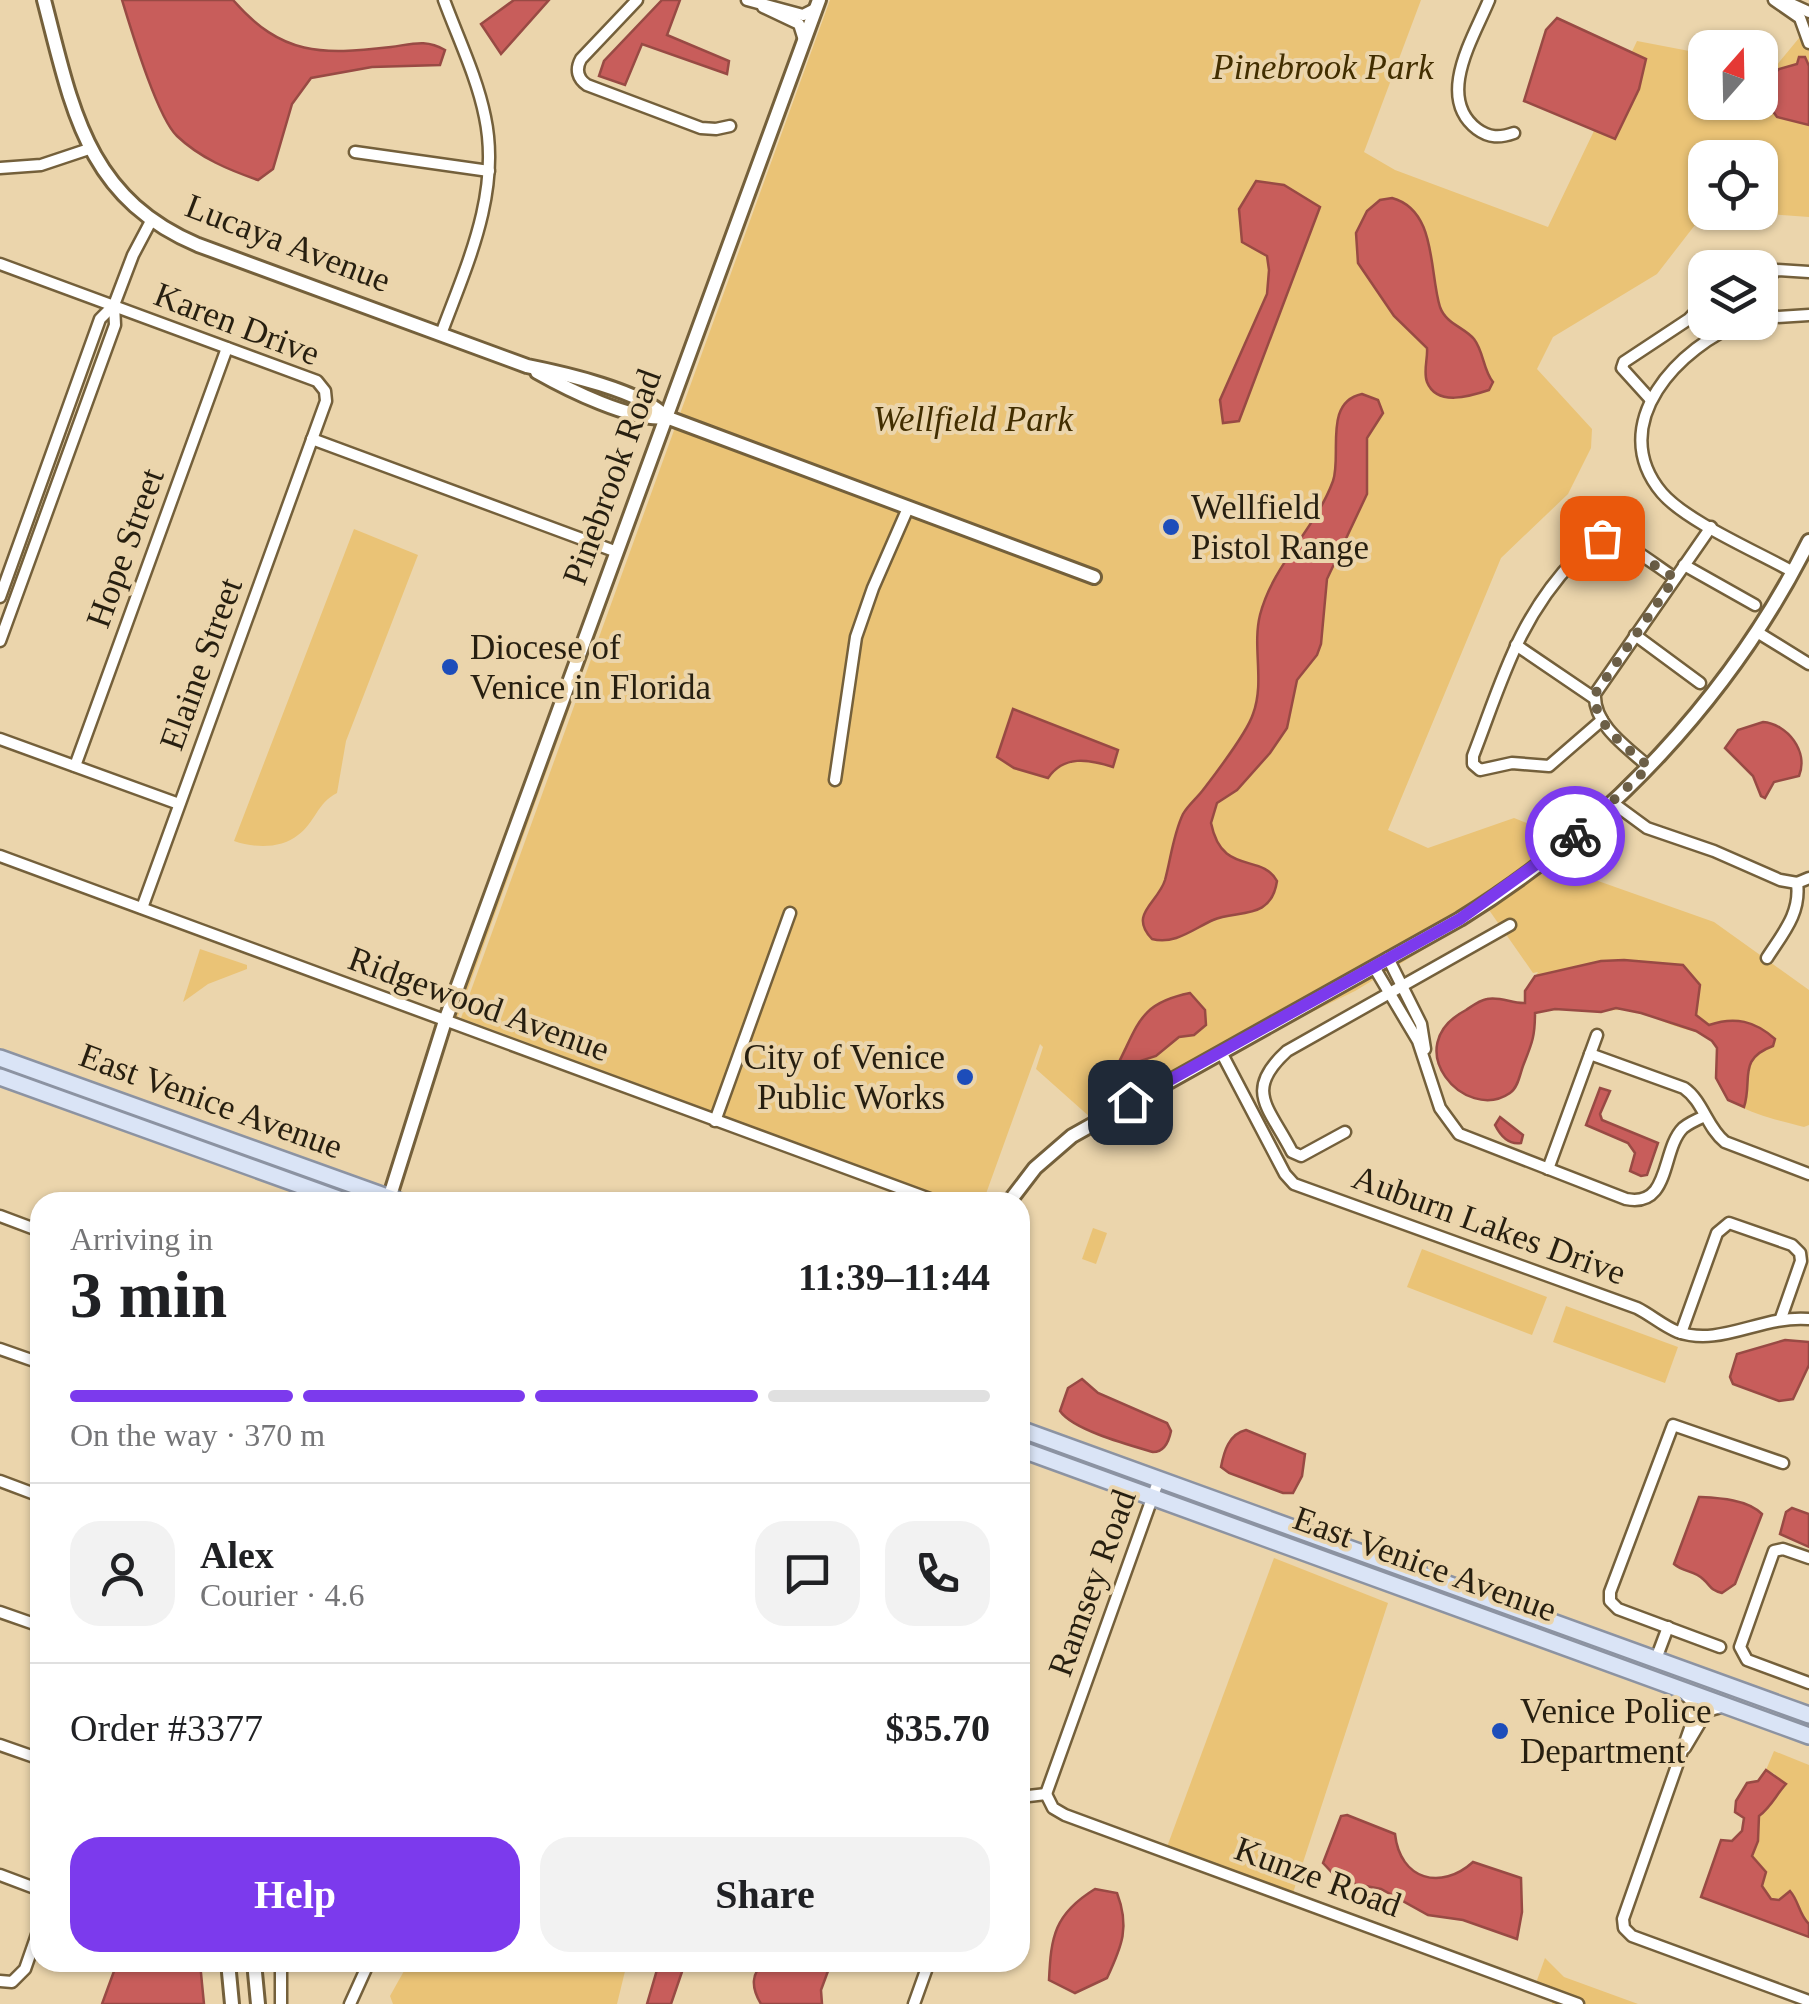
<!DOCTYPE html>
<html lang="en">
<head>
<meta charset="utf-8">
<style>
	body { margin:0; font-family:"Times New Roman",serif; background:#f2f2f2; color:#202124; height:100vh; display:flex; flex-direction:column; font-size:38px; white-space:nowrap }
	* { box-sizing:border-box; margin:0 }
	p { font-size:32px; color:#757577 }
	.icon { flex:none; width:55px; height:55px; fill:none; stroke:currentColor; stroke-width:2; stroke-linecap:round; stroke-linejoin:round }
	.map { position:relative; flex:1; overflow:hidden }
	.side { position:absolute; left:30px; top:1192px; width:1000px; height:780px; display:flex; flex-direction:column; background:#fff; border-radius:30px; box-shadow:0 2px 8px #0004 }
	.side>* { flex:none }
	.needle { width:65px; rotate:20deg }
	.controls { position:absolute; left:1688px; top:30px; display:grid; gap:20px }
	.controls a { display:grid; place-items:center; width:90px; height:90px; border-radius:20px; background:#fff; box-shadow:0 2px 8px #0004; font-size:50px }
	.pin { position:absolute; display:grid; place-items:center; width:85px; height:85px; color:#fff; margin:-42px; border-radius:20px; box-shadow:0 5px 15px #0006 }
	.courier { position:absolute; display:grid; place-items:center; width:100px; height:100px; margin:-50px; border:8px solid #7c3aed; border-radius:50%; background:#fff; color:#222; box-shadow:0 2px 12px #0007 }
	.summary em { font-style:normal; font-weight:700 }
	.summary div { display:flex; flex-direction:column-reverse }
	.summary { display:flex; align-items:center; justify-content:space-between; height:170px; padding:0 40px }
	h1 { font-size:65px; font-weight:700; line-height:75px }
	.bar { display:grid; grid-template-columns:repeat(4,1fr); gap:15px 10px; align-content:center; height:120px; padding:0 40px }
	.bar i { height:12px; border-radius:8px; background:#e0e0e0 }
	.bar .selected { background:#7c3aed }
	.bar p { grid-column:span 4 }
	.line { display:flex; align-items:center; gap:25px; padding:0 40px; border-top:2px solid #e0e0e0 }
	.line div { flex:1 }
	.round { display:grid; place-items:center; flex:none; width:105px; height:105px; border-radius:30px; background:#f2f2f2 }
	.action { display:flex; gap:20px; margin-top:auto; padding:20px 40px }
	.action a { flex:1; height:115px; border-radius:30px; background:#7c3aed; color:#fff; font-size:40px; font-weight:700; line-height:115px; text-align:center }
	.action a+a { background:#f2f2f2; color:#202124 }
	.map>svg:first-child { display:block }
	.green { fill:#eac376 }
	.water { fill:#c85d5b; stroke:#984a44; stroke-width:2.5 }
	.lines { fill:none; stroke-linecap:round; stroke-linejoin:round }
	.minor-casing { stroke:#74603b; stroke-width:15 }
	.tertiary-casing { stroke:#74603b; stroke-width:18 }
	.primary-casing { stroke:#8c93a2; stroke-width:20 }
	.minor { stroke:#fff; stroke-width:10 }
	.tertiary { stroke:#fff; stroke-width:12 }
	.primary { stroke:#dae4f6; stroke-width:15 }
	.done { stroke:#6c5f47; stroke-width:10; stroke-dasharray:0 18 }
	.route { stroke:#7c3aed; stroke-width:12 }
	.poi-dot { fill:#1d4dba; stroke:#ebd5ac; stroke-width:4 }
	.labels { text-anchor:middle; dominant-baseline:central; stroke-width:8; stroke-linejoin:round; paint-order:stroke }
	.park-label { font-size:35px; font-style:italic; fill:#422e00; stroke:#ebd5ac }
	.street-label { font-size:35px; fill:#271f10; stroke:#ebd5ac }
	.poi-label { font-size:35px; fill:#271f10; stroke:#ebd5ac; text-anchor:start }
</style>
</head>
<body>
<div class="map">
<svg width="1809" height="2004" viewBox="0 0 1809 2004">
	<rect width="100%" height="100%" fill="#ebd5ac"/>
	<g class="green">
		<path d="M830 0H1421L1364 152 1395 170 1548 227 1637 41 1705 54V102H1760V64L1776 66 1809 26V217L1769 214 1760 208V158H1705V212L1657 274 1553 337 1537 369 1592 429 1591 448 1568 494 1501 558 1388 830 1428 848 1514 818 1532 825 1584 876 1714 922 1809 990V1125L1804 1127C1773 1118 1716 1110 1716 1071 1716 1062 1720 1049 1713 1042 1703 1032 1690 1031 1678 1027 1665 1023 1654 1017 1642 1013 1625 1008 1612 1011 1596 1011 1575 1011 1556 1008 1535 1013 1520 997 1527 988 1538 972L1533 973 1489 910 1355 991 1242 1046 1457 914 1091 1118 1036 1069 1043 1047 1040 1044 983 1202H955L461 1018Z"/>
		<path d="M660 458 457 1019 450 1020Z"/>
		<path d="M354 529 418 555 346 741 337 793C317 803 315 823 298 835 281 849 254 848 234 841Z"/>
		<path d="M200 949 247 965V969L208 984 183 1002Z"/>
		<path d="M1093 1228 1107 1233 1096 1264 1082 1259Z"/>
		<path d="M1422 1249 1547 1297 1532 1335 1407 1287Z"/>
		<path d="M1566 1306 1678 1347 1665 1383 1553 1342Z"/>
		<path d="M1274 1558 1388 1603 1291 1899 1164 1855Z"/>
		<path d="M1774 1751 1809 1765V1924L1804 1919 1795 1897 1771 1899 1762 1886 1765 1872 1752 1856 1758 1841 1759 1816C1774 1805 1773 1791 1775 1774L1766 1770Z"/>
		<path d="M1545 1958 1564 1977 1638 2004H1552L1555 1989 1536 1983Z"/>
		<path d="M409 1962H627V1963L617 2004H393L390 1996Z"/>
	</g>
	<g class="water">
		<path d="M122 0H233C282 56 321 55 391 47 413 44 426 39 445 50L440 65 372 67 311 78 292 104 273 169 258 180C229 170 200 158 177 136 157 117 131 29 122 0Z"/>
		<path d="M514 0H549L501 54 481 24Z"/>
		<path d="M662 0H680L667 35 729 61 727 74 642 44 625 85 599 76 604 61Z"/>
		<path d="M1557 18 1646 59 1639 89 1615 139 1524 101 1546 30Z"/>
		<path d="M1799 57H1805L1809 66V125L1777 117 1769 106V79L1779 69 1797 64Z"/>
		<path d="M1256 181 1284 185 1320 207 1239 421 1223 423 1220 400 1267 294 1269 270 1267 256 1242 242 1239 209Z"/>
		<path d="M1392 198C1437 210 1429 272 1440 307 1446 324 1464 327 1474 339 1484 352 1483 370 1493 382L1489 390C1471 396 1437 407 1427 382 1423 372 1428 358 1427 348L1394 316 1358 263 1356 233 1367 211 1380 200Z"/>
		<path d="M1362 394 1378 400 1383 413 1367 438V494L1327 579 1321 644 1317 655 1297 680 1287 728 1270 753 1237 790 1217 803 1211 823C1222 877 1261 852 1277 881 1271 922 1236 909 1213 920 1193 929 1175 945 1152 939 1128 914 1158 903 1165 880 1171 858 1173 835 1183 814 1188 805 1197 798 1203 790 1216 773 1247 733 1253 714 1265 682 1252 647 1260 615 1273 564 1315 530 1333 481 1342 455 1323 402 1362 394Z"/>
		<path d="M1013 709 1118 750 1113 767C1088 759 1064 755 1048 778L1014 768 997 757Z"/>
		<path d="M1763 722C1787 724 1809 751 1799 776L1774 782 1765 798 1761 796 1753 776 1725 748 1738 730Z"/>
		<path d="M1624 960 1683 965 1700 985 1696 1015 1709 1025C1735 1016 1755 1021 1775 1039L1773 1046C1737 1059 1753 1080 1744 1107L1728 1100 1716 1078 1717 1048 1712 1041 1696 1031 1641 1013 1616 1008 1601 1012 1555 1009 1535 1013C1535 1037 1532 1043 1523 1066 1520 1074 1518 1088 1510 1093 1465 1124 1397 1046 1466 1010 1472 1006 1480 1000 1487 999 1500 996 1513 1004 1525 1003V991L1535 976 1601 961Z"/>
		<path d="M1190 993 1205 1010 1206 1025 1194 1035 1179 1037 1156 1056 1137 1062 1128 1071 1118 1064C1139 1023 1140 1003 1190 993Z"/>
		<path d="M1600 1088 1610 1091 1600 1114 1602 1120 1658 1143 1647 1175 1641 1176 1630 1171 1635 1153 1628 1143 1586 1125Z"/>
		<path d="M1500 1117 1523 1135 1521 1143C1508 1145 1500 1135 1495 1125Z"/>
		<path d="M1785 1340 1809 1342V1365L1793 1399 1779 1401 1733 1384 1730 1377 1737 1354Z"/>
		<path d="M1082 1379 1098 1393 1167 1423 1171 1431C1169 1441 1164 1452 1153 1452 1129 1445 1073 1430 1060 1411L1068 1388Z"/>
		<path d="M1246 1430 1305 1454 1302 1476 1293 1493H1283L1229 1473 1221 1467C1224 1451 1229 1434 1246 1430Z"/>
		<path d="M1699 1497C1719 1498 1747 1499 1762 1514L1735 1584 1722 1593C1710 1590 1711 1586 1703 1579 1695 1571 1683 1572 1674 1564Z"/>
		<path d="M1792 1508 1809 1514V1547L1780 1534 1786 1512Z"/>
		<path d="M1766 1770 1786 1784C1776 1795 1771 1807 1759 1816L1758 1841 1752 1856 1766 1872 1762 1886 1771 1899 1779 1900 1790 1891C1799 1901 1799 1915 1809 1924V1937L1701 1897 1721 1840 1732 1841 1742 1831 1744 1818 1735 1812 1736 1801 1747 1783 1758 1781Z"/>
		<path d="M1347 1815 1395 1834C1400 1880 1441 1891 1473 1862L1521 1878 1522 1912 1517 1939 1463 1920 1428 1915 1381 1889 1340 1881 1323 1863 1341 1816Z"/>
		<path d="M1095 1889 1117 1893C1130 1927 1122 1946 1107 1978L1075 1993 1049 1980C1051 1937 1054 1914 1095 1889Z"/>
		<path d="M767 1962 831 1963 821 1990 822 2004H761C752 1989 749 1972 767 1962Z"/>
		<path d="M117 1963H200L204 2004H102Z"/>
		<path d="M659 1963H685L671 2004H647Z"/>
	</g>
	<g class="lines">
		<g class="minor-casing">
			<g id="minor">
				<path d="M637 0 581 59C575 70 578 79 587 85L701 128 716 129 730 126"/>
				<path d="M747 0 803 15 815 9"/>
				<path d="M1489 0C1474 37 1435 97 1477 129 1489 138 1500 138 1514 133"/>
				<path d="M1774 0 1800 18 1809 43"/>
				<path d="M1787 2 1809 12"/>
				<path d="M763 7 799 24 804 40"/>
				<path d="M355 152 489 171"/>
				<path d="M0 168 41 165 89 149"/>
				<path d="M0 264 317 381 325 391 326 401 142 908"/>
				<path d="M1732 268 1744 263 1749 268"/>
				<path d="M1760 277 1765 279 1777 270 1809 272"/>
				<path d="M1760 318 1809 315"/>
				<path d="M1744 322C1680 345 1604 424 1662 493 1687 522 1758 552 1793 572"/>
				<path d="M441 334C467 264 501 193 485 117 477 77 458 38 444 0"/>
				<path d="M1651 400 1622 368 1624 362 1689 319 1705 302"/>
				<path d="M312 439 617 552"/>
				<path d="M1684 565 1755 605"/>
				<path d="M0 597 100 319 114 305 133 255 151 221"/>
				<path d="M1757 632 1809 664"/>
				<path d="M1635 635 1700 683"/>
				<path d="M0 641 115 325 114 305"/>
				<path d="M1516 645 1594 698"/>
				<path d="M1602 720 1549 766 1512 763 1480 770 1473 764V756C1502 681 1518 618 1576 558 1585 550 1595 537 1608 538 1626 541 1659 568 1675 578"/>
				<path d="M0 739 179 804"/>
				<path d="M75 766 227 348"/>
				<path d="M1649 767C1628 748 1593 725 1595 694L1711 527"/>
				<path d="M835 780 856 637 873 588 908 508"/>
				<path d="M1613 803 1647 828 1714 851 1780 880 1797 883 1809 878"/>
				<path d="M0 856 938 1202"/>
				<path d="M1388 958 1421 1024 1425 1049"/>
				<path d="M1767 958C1783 933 1801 913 1797 883"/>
				<path d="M1374 967 1418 1041 1440 1108 1459 1134 1626 1199C1671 1208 1661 1150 1683 1128 1689 1123 1698 1119 1705 1116"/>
				<path d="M1221 1052 1285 1174 1294 1184 1637 1308C1651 1315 1663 1326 1678 1332 1721 1347 1761 1315 1809 1319"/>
				<path d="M1590 1054 1684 1088C1703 1101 1707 1128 1725 1142L1809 1174"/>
				<path d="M715 1121 790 913"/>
				<path d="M1345 1132 1301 1156 1292 1152C1269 1107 1243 1091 1287 1051L1510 925"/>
				<path d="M1548 1169 1597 1035"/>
				<path d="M303 1202 308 1188"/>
				<path d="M0 1216 40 1231"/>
				<path d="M1681 1333 1717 1233 1729 1223 1792 1245 1800 1253 1801 1261 1781 1318"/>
				<path d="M0 1349 40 1363"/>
				<path d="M0 1481 40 1496"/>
				<path d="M1809 1558 1783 1549 1774 1551 1740 1647 1747 1660 1809 1683"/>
				<path d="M0 1612 40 1626"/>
				<path d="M1720 1647 1618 1609 1610 1601V1592L1673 1425 1783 1463"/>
				<path d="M1656 1659 1668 1627"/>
				<path d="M1684 1693 1692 1702 1694 1717 1623 1919 1624 1928 1632 1936 1809 2001"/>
				<path d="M0 1745 40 1759"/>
				<path d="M1685 1748 1707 1711 1721 1707"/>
				<path d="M1046 1794 1053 1808 1065 1815 1578 2004"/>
				<path d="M1046 1794 1159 1479"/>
				<path d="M1020 1797 1046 1794"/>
				<path d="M0 1875 40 1890"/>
				<path d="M281 1962V2004"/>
				<path d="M0 1981 12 1982 25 1969 40 1926"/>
				<path d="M350 2004 369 1962"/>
				<path d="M914 2004 929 1962"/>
			</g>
		</g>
		<g class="tertiary-casing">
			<g id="tertiary">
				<path d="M44 0C72 107 85 197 198 245L527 366C562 373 642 391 666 417L1094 577"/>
				<path d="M537 372C567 389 633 422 666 417"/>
				<path d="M388 1202 445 1021 819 0"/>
				<path d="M1009 1202 1035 1168 1072 1136 1460 919C1608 827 1731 697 1809 541"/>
				<path d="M228 1962 232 2004"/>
				<path d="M254 1962 258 2004"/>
			</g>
		</g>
		<g class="primary-casing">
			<g id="primary">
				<path d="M0 1058 401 1202"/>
				<path d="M0 1077 347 1202"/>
				<path d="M1020 1429 1809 1715"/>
				<path d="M1020 1449 1809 1736"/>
			</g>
		</g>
		<use href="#minor" class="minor"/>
		<use href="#tertiary" class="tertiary"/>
		<use href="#primary" class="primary"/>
	</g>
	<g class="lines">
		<path class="done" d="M1575 836 1649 767C1628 748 1593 725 1595 694L1675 578 1616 541 1602 538"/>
		<path class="route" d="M1130 1102 1460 919 1575 836"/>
	</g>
	<g class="poi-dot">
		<circle cx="1171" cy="527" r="10"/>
		<circle cx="450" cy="667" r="10"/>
		<circle cx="965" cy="1077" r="10"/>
		<circle cx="1500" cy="1731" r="10"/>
	</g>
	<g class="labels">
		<g class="park-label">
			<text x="1323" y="67">Pinebrook Park</text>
			<text x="973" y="419">Wellfield Park</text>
		</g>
		<g class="street-label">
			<text transform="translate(288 243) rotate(21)">Lucaya Avenue</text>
			<text transform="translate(237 324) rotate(21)">Karen Drive</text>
			<text transform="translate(612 477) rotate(-70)">Pinebrook Road</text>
			<text transform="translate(125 548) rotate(-70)">Hope Street</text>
			<text transform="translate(201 664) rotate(-70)">Elaine Street</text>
			<text transform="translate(479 1004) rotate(20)">Ridgewood Avenue</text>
			<text transform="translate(211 1101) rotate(20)">East Venice Avenue</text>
			<text transform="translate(1489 1225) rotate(20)">Auburn Lakes Drive</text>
			<text transform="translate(1425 1564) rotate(20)">East Venice Avenue</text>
			<text transform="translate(1092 1583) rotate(-70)">Ramsey Road</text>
			<text transform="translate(1318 1877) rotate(20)">Kunze Road</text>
		</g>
		<g class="poi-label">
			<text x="1191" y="507">Wellfield<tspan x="1191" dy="40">Pistol Range</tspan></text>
			<text x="470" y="647">Diocese of<tspan x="470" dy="40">Venice in Florida</tspan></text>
			<text x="945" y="1057" text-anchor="end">City of Venice<tspan x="945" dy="40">Public Works</tspan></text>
			<text x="1520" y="1711">Venice Police<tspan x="1520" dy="40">Department</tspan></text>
		</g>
	</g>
</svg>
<div class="controls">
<a><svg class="needle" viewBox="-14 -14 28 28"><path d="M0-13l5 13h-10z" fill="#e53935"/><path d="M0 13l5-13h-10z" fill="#757577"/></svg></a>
<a><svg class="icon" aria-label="locate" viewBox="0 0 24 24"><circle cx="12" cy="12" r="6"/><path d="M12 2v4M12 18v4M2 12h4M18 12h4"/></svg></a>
<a><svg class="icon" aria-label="layers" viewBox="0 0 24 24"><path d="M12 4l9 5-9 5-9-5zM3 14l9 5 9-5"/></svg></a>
</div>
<div class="pin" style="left:1602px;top:538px;background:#ea580c"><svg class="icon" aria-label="bag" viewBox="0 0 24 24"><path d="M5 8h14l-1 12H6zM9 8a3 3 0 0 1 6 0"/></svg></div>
<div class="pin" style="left:1130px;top:1102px;background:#1f2937"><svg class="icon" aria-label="home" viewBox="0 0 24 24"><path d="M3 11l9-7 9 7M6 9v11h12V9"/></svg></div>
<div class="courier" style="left:1575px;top:836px"><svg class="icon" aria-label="bike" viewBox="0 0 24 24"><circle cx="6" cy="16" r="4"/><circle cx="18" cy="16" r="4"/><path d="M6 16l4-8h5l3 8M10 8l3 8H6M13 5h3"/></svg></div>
<section class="side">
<div class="summary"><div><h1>3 min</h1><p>Arriving in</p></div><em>11:39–11:44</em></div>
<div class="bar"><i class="selected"></i><i class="selected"></i><i class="selected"></i><i></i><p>On the way · 370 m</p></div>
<div class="line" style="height:180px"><a class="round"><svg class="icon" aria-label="person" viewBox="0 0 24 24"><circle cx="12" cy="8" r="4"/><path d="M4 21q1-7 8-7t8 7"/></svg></a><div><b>Alex</b><p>Courier · 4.6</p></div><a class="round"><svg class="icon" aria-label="chat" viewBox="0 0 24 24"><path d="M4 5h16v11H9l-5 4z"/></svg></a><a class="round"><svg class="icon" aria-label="phone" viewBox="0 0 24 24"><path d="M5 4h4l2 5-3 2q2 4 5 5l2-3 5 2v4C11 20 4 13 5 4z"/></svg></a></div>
<div class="line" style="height:130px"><div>Order #3377</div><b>$35.70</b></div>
<div class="action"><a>Help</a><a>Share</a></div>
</section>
</div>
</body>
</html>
